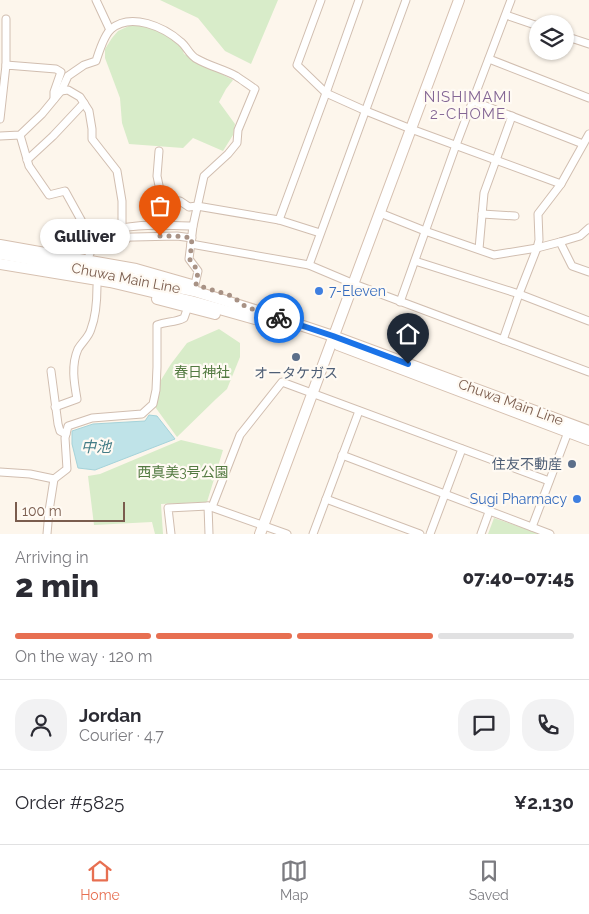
<!DOCTYPE html>
<html lang="en">
<head>
<meta charset="utf-8">
<style>
	body { margin:0; font-family:Raleway,"Noto Sans JP",sans-serif; background:#f2f2f3; color:#2b2b33; height:100vh; display:flex; flex-direction:column; font-size:19px; white-space:nowrap }
	* { box-sizing:border-box; margin:0 }
	p { font-size:16px; color:#7c7c81 }
	.icon { flex:none; width:28px; height:28px; fill:none; stroke:currentColor; stroke-width:2; stroke-linecap:round; stroke-linejoin:round }
	.map { position:relative; height:534px; overflow:hidden }
	.sheet { display:flex; flex-direction:column; background:#fff; flex:1 }
	.sheet>* { flex:none }
	.buttons { position:absolute; left:529px; top:15px; display:grid; gap:10px }
	.buttons a { display:grid; place-items:center; width:45px; height:45px; border-radius:50%; background:#fff; box-shadow:0 1px 4px #0004; font-size:25px }
	.scale { position:absolute; left:15px; bottom:12px; width:110px; box-sizing:border-box; padding-left:5px; border:2px solid #7a5c4d; border-top:0; font-size:14px; line-height:18px; white-space:nowrap; color:#7a5c4d; -webkit-text-stroke:4px #fffaf3; paint-order:stroke }
	.pin { position:absolute; display:grid; place-items:center; width:42px; height:42px; color:#fff; margin:-51px -21px; border-radius:50% 50% 50% 0; rotate:-45deg; box-shadow:0 0 5px #0007 }
	.pin .icon { rotate:45deg }
	.courier { position:absolute; display:grid; place-items:center; width:50px; height:50px; margin:-25px; border:4px solid #1a73e8; border-radius:50%; background:#fff; color:#222; box-shadow:0 1px 6px #0007 }
	.bubble { position:absolute; height:35px; border-radius:18px; background:#fff; box-shadow:0 1px 4px #0004; font-size:16px; font-weight:800; line-height:35px; text-align:center }
	.overview em { font-style:normal; font-weight:800 }
	.overview div { display:flex; flex-direction:column-reverse }
	.overview { display:flex; align-items:center; justify-content:space-between; height:85px; padding:0 15px }
	h1 { font-size:32px; font-weight:800; line-height:38px }
	.bar { display:grid; grid-template-columns:repeat(4,1fr); gap:8px 5px; align-content:center; height:60px; padding:0 15px }
	.bar i { height:6px; border-radius:4px; background:#e1e1e2 }
	.bar .active { background:#e76f51 }
	.bar p { grid-column:span 4 }
	.line { display:flex; align-items:center; gap:12px; padding:0 15px; border-top:1px solid #e1e1e2 }
	.line div { flex:1 }
	.round { display:grid; place-items:center; flex:none; width:52px; height:52px; border-radius:20px; background:#f2f2f3 }
	.dock { display:flex; justify-content:space-around; align-items:center; height:70px; border-top:1px solid #e1e1e2; background:#fff; font-size:14px; color:#7c7c81 }
	.dock a { display:grid; justify-items:center; gap:2px }
	.dock .active { color:#e76f51 }
	.map>svg:first-child { display:block }
	.green { fill:#d8ecc9 }
	.water { fill:#bfe3e8; stroke:#a5d3da }
	.lines { fill:none; stroke-linecap:round; stroke-linejoin:round }
	.street-casing { stroke:#d1beb0; stroke-width:9 }
	.secondary-casing { stroke:#d6c0b0; stroke-width:12 }
	.street { stroke:#fff; stroke-width:7 }
	.secondary { stroke:#fff; stroke-width:10 }
	.done { stroke:#a89285; stroke-width:5; stroke-dasharray:0 9 }
	.route { stroke:#1a73e8; stroke-width:6 }
	.shop-dot { fill:#3f7fe0; stroke:#fffaf3; stroke-width:2 }
	.service-dot { fill:#5c6f8a; stroke:#fffaf3; stroke-width:2 }
	.labels { text-anchor:middle; dominant-baseline:central; stroke-width:4.5; stroke-linejoin:round; paint-order:stroke }
	.street-label { font-size:14px; fill:#7a5c4d; stroke:#fffaf3 }
	.shop-label { font-size:14px; fill:#366cbe; stroke:#fffaf3; text-anchor:start }
	.park-label { font-size:14px; fill:#537a41; stroke:#fffaf3 }
	.service-label { font-size:14px; fill:#4e5e75; stroke:#fffaf3 }
	.neighbourhood-label { font-size:15px; letter-spacing:1px; fill:#846695; stroke:#fffaf3 }
	.water-label { font-size:15px; font-style:italic; fill:#437c86; stroke:#fffaf3 }
</style>
</head>
<body>
<div class="map">
<svg width="589" height="534" viewBox="0 0 589 534">
	<rect width="100%" height="100%" fill="#fdf6ec"/>
	<g class="green">
		<path d="M160 0H278L251 64 225 51 198 18Z"/>
		<path d="M131 25 148 26 162 32 181 45 184 54 233 80 226 89 219 102 235 124 233 135 223 151 193 138 183 148 129 144 122 123 120 98 105 58V49L112 38 118 31Z"/>
		<path d="M219 329 240 343V357L227 389 216 399 177 437 153 404 161 380 171 364 187 343Z"/>
		<path d="M181 440 223 450 207 502 161 504 163 534H155L152 522 94 525 88 476 100 474Z"/>
		<path d="M494 518 540 534H488Z"/>
	</g>
	<path class="water" d="M149 415 157 416 175 439 95 470 78 468 72 444V431L93 424 145 421Z"/>
	<g class="lines">
		<g class="street-casing">
			<g id="street">
				<path d="M96 0 110 30"/>
				<path d="M321 0 297 65 326 93 366 111 411 129 561 184"/>
				<path d="M506 15 538 26"/>
				<path d="M6 19V65"/>
				<path d="M565 36 589 44"/>
				<path d="M489 59 589 98"/>
				<path d="M61 91 68 90 80 97 89 111 92 129V139L117 171 122 201V225L126 240 122 242 92 249 87 260"/>
				<path d="M473 101 583 144"/>
				<path d="M0 119 6 65 56 69 61 72 54 92V99"/>
				<path d="M20 135 29 166 49 195 65 191 91 238 177 236 192 238"/>
				<path d="M0 136 20 135 42 114 61 91 68 76 84 65 96 61C99 52 104 35 111 29 131 12 164 27 181 42 187 47 190 56 197 59 209 66 223 69 236 76 242 80 249 85 255 89L238 130 237 143 228 154 204 176 193 226 189 259 198 271 194 289"/>
				<path d="M159 151 157 176 162 200 180 201 189 207 197 206 279 220 320 233"/>
				<path d="M27 160 53 136 84 103"/>
				<path d="M380 213 425 231 494 255 537 248 560 242 580 236 589 228"/>
				<path d="M482 214 515 216"/>
				<path d="M279 220 326 93 359 0"/>
				<path d="M123 228C146 223 170 226 193 226"/>
				<path d="M560 242 572 266 589 272"/>
				<path d="M191 244 309 265 354 284 589 372"/>
				<path d="M479 249 484 193 512 116"/>
				<path d="M415 261 519 294 589 321"/>
				<path d="M309 265 406 0"/>
				<path d="M400 302 456 145 511 0"/>
				<path d="M503 340 519 294 537 248 539 240 538 214 561 184 589 134"/>
				<path d="M51 371 58 424 60 431 66 434"/>
				<path d="M55 407 77 399C74 382 71 365 78 349 82 342 89 337 91 329 96 316 97 300 97 286"/>
				<path d="M342 455 550 534"/>
				<path d="M0 472 30 474 54 479 67 469 65 438 68 426 92 418 142 414 153 404 156 390 157 367V325C167 321 174 323 184 318L189 304"/>
				<path d="M326 499 420 534"/>
				<path d="M208 506 209 534"/>
				<path d="M212 507 240 435 282 382 549 481"/>
				<path d="M532 527 568 432"/>
				<path d="M47 534 49 511 54 479"/>
				<path d="M171 534 168 508 208 506 287 534"/>
				<path d="M313 534 359 411"/>
				<path d="M430 534 462 449"/>
				<path d="M481 534 489 512"/>
			</g>
		</g>
		<g class="secondary-casing">
			<g id="secondary">
				<path d="M0 245 136 269 192 285"/>
				<path d="M0 254 111 274 194 291 258 311 333 336 589 431"/>
				<path d="M0 264 110 282 152 292 191 301 291 329"/>
				<path d="M157 299 215 314"/>
				<path d="M338 345 589 440"/>
				<path d="M260 534 459 0"/>
			</g>
		</g>
		<use href="#street" class="street"/>
		<use href="#secondary" class="secondary"/>
	</g>
	<g class="lines">
		<path class="done" d="M160 236H177L192 238 190 260 198 271 196 285 232 296 246 307 279 318"/>
		<path class="route" d="M279 318 333 336 408 364"/>
	</g>
	<g class="shop-dot">
		<circle cx="319" cy="291" r="5"/>
		<circle cx="577" cy="499" r="5"/>
	</g>
	<g class="service-dot">
		<circle cx="296" cy="357" r="5"/>
		<circle cx="572" cy="464" r="5"/>
	</g>
	<g class="labels">
		<g class="street-label">
			<text transform="translate(126 278) rotate(11)">Chuwa Main Line</text>
			<text transform="translate(511 402) rotate(20)">Chuwa Main Line</text>
		</g>
		<g class="shop-label">
			<text x="329" y="291">7-Eleven</text>
			<text x="567" y="499" text-anchor="end">Sugi Pharmacy</text>
		</g>
		<g class="park-label">
			<text x="202" y="372">春日神社</text>
			<text x="183" y="472">西真美3号公園</text>
		</g>
		<g class="service-label">
			<text x="296" y="373">オータケガス</text>
			<text x="562" y="464" text-anchor="end">住友不動産</text>
		</g>
		<g class="neighbourhood-label">
			<text x="468" y="97">NISHIMAMI<tspan x="468" dy="17">2-CHOME</tspan></text>
		</g>
		<g class="water-label">
			<text x="96" y="447">中池</text>
		</g>
	</g>
</svg>
<div class="buttons">
<a><svg class="icon" aria-label="layers" viewBox="0 0 24 24"><path d="M12 4l9 5-9 5-9-5zM3 14l9 5 9-5"/></svg></a>
</div>
<div class="scale">100 m</div>
<div class="pin" style="left:160px;top:236px;background:#ea580c"><svg class="icon" aria-label="bag" viewBox="0 0 24 24"><path d="M5 8h14l-1 12H6zM9 8a3 3 0 0 1 6 0"/></svg></div>
<div class="pin" style="left:408px;top:364px;background:#1f2937"><svg class="icon" aria-label="home" viewBox="0 0 24 24"><path d="M3 11l9-7 9 7M6 9v11h12V9"/></svg></div>
<div class="courier" style="left:279px;top:318px"><svg class="icon" aria-label="bike" viewBox="0 0 24 24"><circle cx="6" cy="16" r="4"/><circle cx="18" cy="16" r="4"/><path d="M6 16l4-8h5l3 8M10 8l3 8H6M13 5h3"/></svg></div>
<div class="bubble" style="left:40px;top:219px;width:90px">Gulliver</div>
</div>
<section class="sheet">
<div class="overview"><div><h1>2 min</h1><p>Arriving in</p></div><em>07:40–07:45</em></div>
<div class="bar"><i class="active"></i><i class="active"></i><i class="active"></i><i></i><p>On the way · 120 m</p></div>
<div class="line" style="height:90px"><a class="round"><svg class="icon" aria-label="person" viewBox="0 0 24 24"><circle cx="12" cy="8" r="4"/><path d="M4 21q1-7 8-7t8 7"/></svg></a><div><b>Jordan</b><p>Courier · 4.7</p></div><a class="round"><svg class="icon" aria-label="chat" viewBox="0 0 24 24"><path d="M4 5h16v11H9l-5 4z"/></svg></a><a class="round"><svg class="icon" aria-label="phone" viewBox="0 0 24 24"><path d="M5 4h4l2 5-3 2q2 4 5 5l2-3 5 2v4C11 20 4 13 5 4z"/></svg></a></div>
<div class="line" style="height:65px"><div>Order #5825</div><b>¥2,130</b></div>
</section>
<nav class="dock">
<a class="active"><svg class="icon" aria-label="home" viewBox="0 0 24 24"><path d="M3 11l9-7 9 7M6 9v11h12V9"/></svg>Home</a>
<a><svg class="icon" aria-label="map" viewBox="0 0 24 24"><path d="M3 6l6-2 6 2 6-2v14l-6 2-6-2-6 2zM9 4v14M15 6v14"/></svg>Map</a>
<a><svg class="icon" aria-label="saved" viewBox="0 0 24 24"><path d="M7 4h10v16l-5-4-5 4z"/></svg>Saved</a>
</nav>
</body>
</html>
